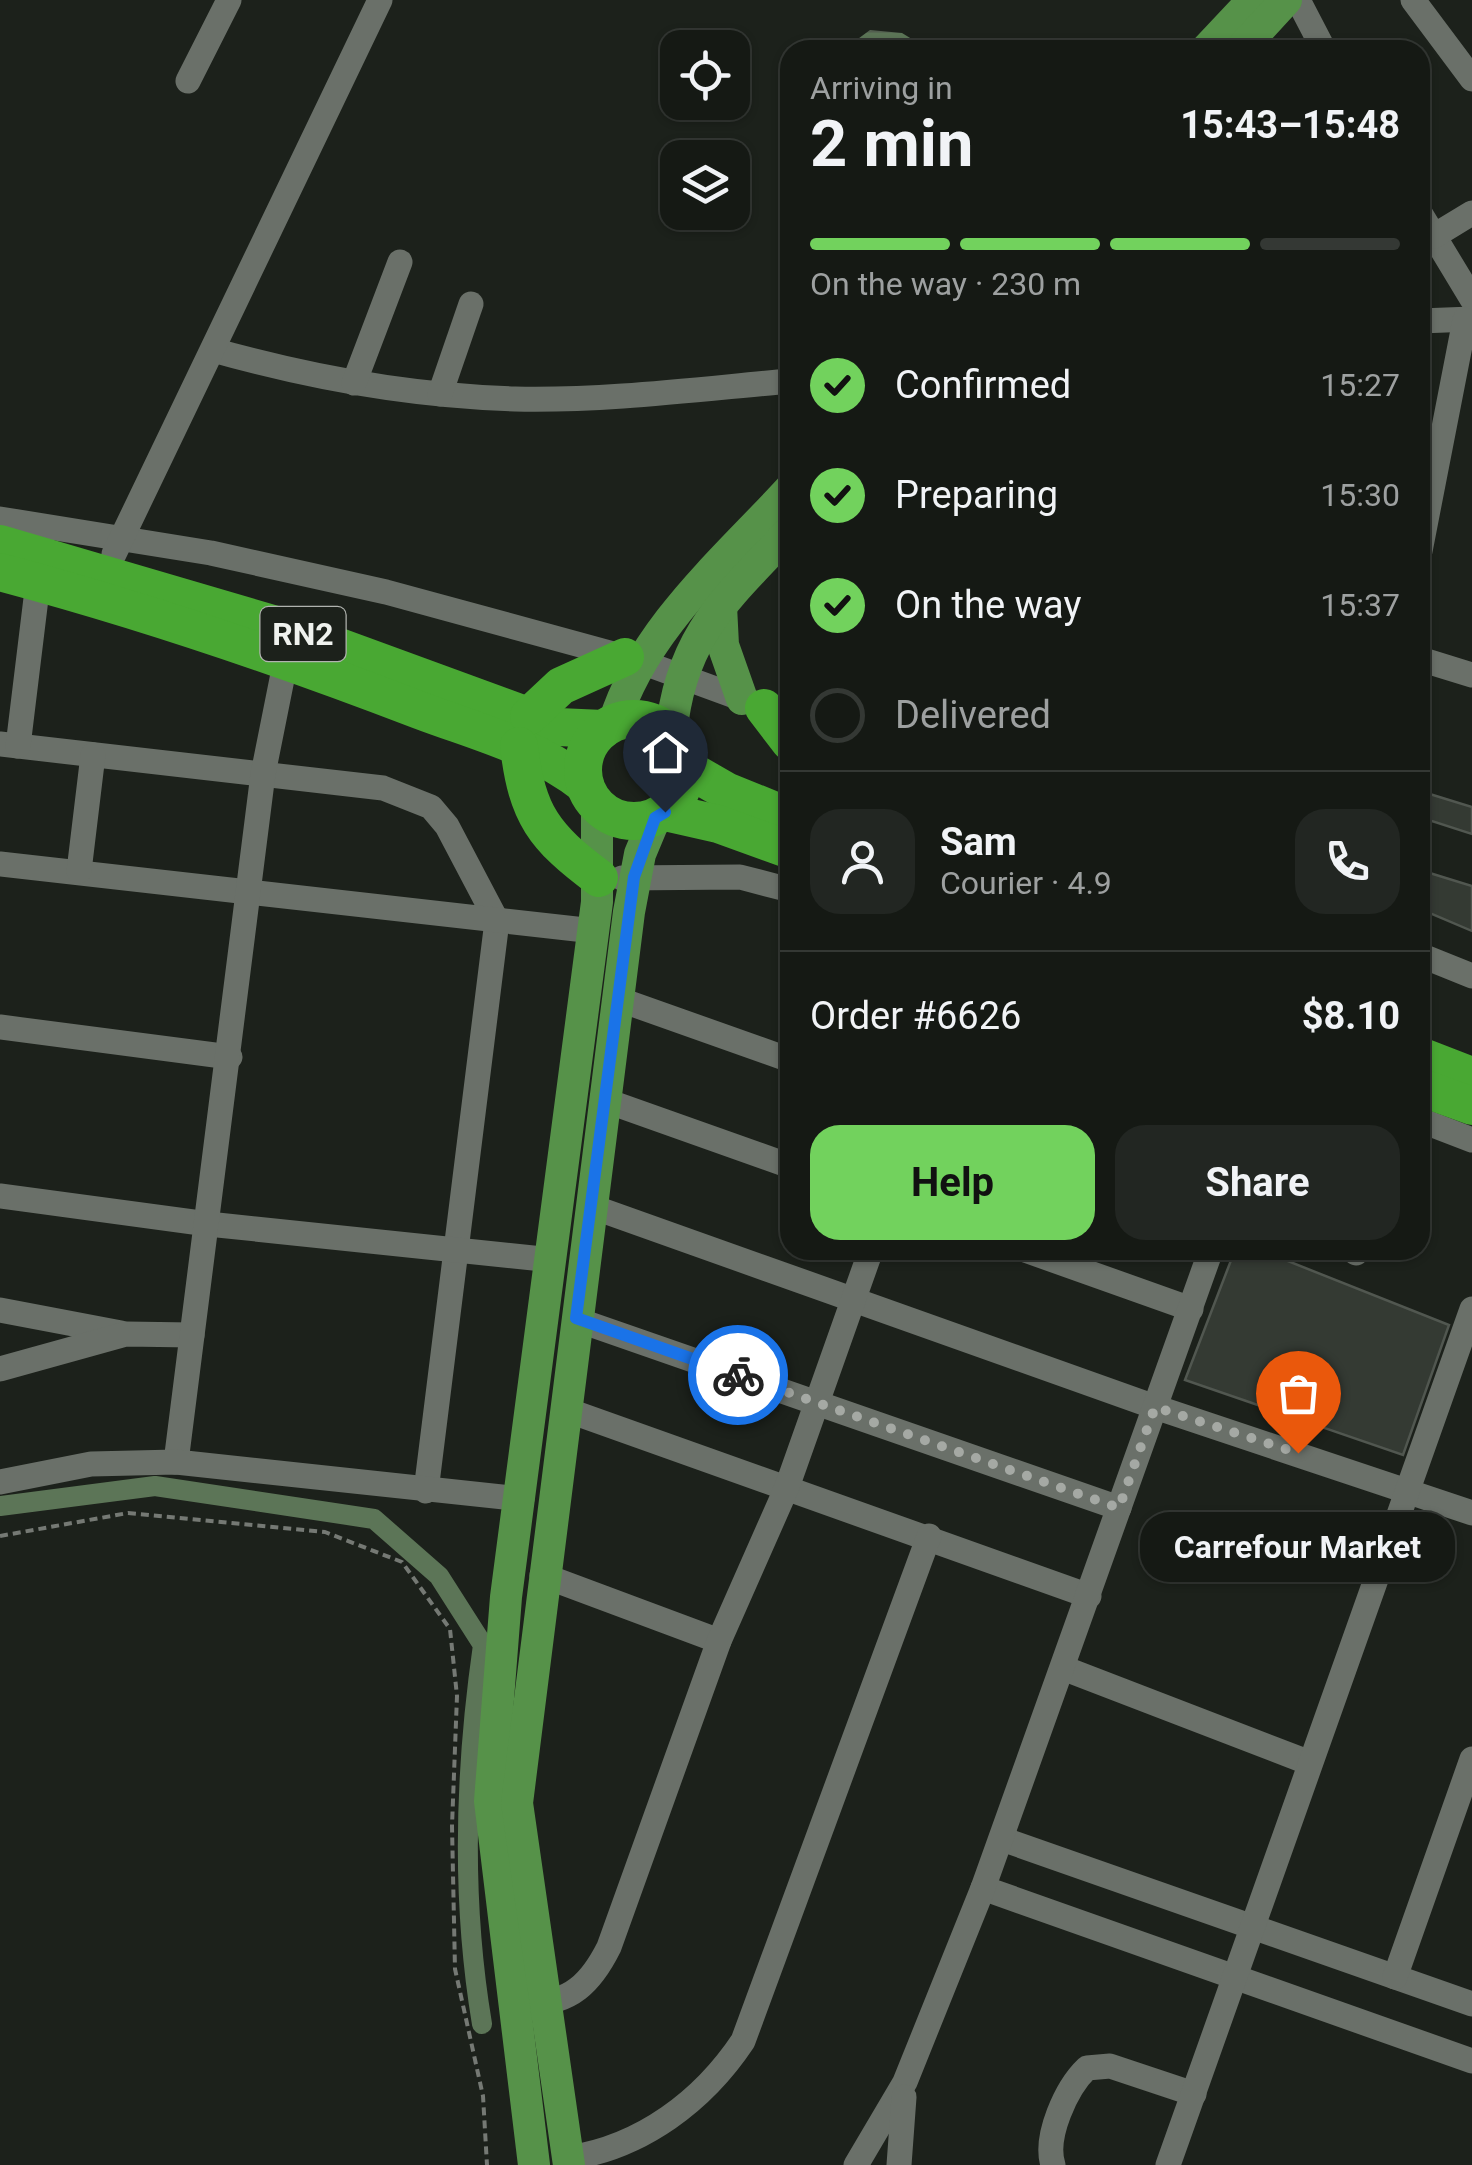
<!DOCTYPE html>
<html lang="en">
<head>
<meta charset="utf-8">
<style>
	body { margin:0; font-family:Roboto,sans-serif; background:#222622; color:#f1f3f6; height:100vh; display:flex; flex-direction:column; font-size:38px; white-space:nowrap }
	* { box-sizing:border-box; margin:0 }
	p { font-size:32px; color:#9da0a0 }
	.icon { flex:none; width:55px; height:55px; fill:none; stroke:currentColor; stroke-width:2; stroke-linecap:round; stroke-linejoin:round }
	.map { position:relative; flex:1; overflow:hidden }
	.sheet { position:absolute; left:780px; top:40px; width:650px; height:1220px; display:flex; flex-direction:column; background:#151914; border-radius:30px; box-shadow:0 2px 8px #0004,0 0 0 2px #343834 }
	.sheet>* { flex:none }
	.tools { position:absolute; left:660px; top:30px; display:grid; gap:20px }
	.tools a { display:grid; place-items:center; width:90px; height:90px; border-radius:20px; background:#151914; box-shadow:0 2px 8px #0004,0 0 0 2px #343834; font-size:50px }
	.pin { position:absolute; display:grid; place-items:center; width:85px; height:85px; color:#fff; margin:-102px -42px; border-radius:50% 50% 50% 0; rotate:-45deg; box-shadow:0 0 10px #0007 }
	.pin .icon { rotate:45deg }
	.courier { position:absolute; display:grid; place-items:center; width:100px; height:100px; margin:-50px; border:8px solid #1a73e8; border-radius:50%; background:#fff; color:#222; box-shadow:0 2px 12px #0007 }
	.bubble { position:absolute; height:70px; border-radius:30px; background:#151914; box-shadow:0 2px 8px #0004,0 0 0 2px #343834; font-size:32px; font-weight:700; line-height:70px; text-align:center }
	.headline em { font-style:normal; font-weight:700 }
	.headline div { display:flex; flex-direction:column-reverse }
	.headline { display:flex; align-items:center; justify-content:space-between; height:170px; padding:0 30px }
	h1 { font-size:65px; font-weight:700; line-height:75px }
	.bar { display:grid; grid-template-columns:repeat(4,1fr); gap:15px 10px; align-content:center; height:120px; padding:0 30px }
	.bar i { height:12px; border-radius:8px; background:#343834 }
	.bar .active { background:#72d25d }
	.bar p { grid-column:span 4 }
	.line { display:flex; align-items:center; gap:25px; padding:0 30px; border-top:2px solid #343834 }
	.line div { flex:1 }
	.round { display:grid; place-items:center; flex:none; width:105px; height:105px; border-radius:30px; background:#222622 }
	ol { padding:0 30px; list-style:none }
	li { display:flex; align-items:center; gap:30px; height:110px }
	li p { margin-inline-start:auto }
	li .icon { padding:10px; border-radius:50%; background:#72d25d; color:#111; stroke-width:4 }
	li:last-child { color:#9da0a0 }
	li i { width:55px; height:55px; border:5px solid #343834; border-radius:50% }
	.primary-button { display:flex; gap:20px; margin-top:auto; padding:20px 30px }
	.primary-button a { flex:1; height:115px; border-radius:30px; background:#72d25d; color:#111; font-size:40px; font-weight:700; line-height:115px; text-align:center }
	.primary-button a+a { background:#222622; color:#f1f3f6 }
	.map>svg:first-child { display:block }
	.water { fill:url(#water-rules) }
	.lines { fill:none; stroke-linecap:round; stroke-linejoin:round }
	.canal { stroke:#5c7557; stroke-width:20 }
	.building { fill:#343a33; stroke:#515750; stroke-width:2.5 }
	.path { stroke:#757974; stroke-width:4; stroke-dasharray:8 5; stroke-linecap:butt }
	.minor { stroke:#6a7069; stroke-width:25 }
	.major { stroke:#569249; stroke-width:32 }
	.highway { stroke:#49a833; stroke-width:38 }
	.done { stroke:#a5a9a4; stroke-width:10; stroke-dasharray:0 18 }
	.route { stroke:#1a73e8; stroke-width:12 }
	.labels { text-anchor:middle; dominant-baseline:central; stroke-width:10; stroke-linejoin:round; paint-order:stroke }
	.shield { fill:#1c211b; stroke:#b0b3af; stroke-width:2.5 }
	.shield-label { font-size:32px; font-weight:bold; fill:#eff2ee }
</style>
</head>
<body>
<div class="map">
<svg width="1472" height="2165" viewBox="0 0 1472 2165">
	<defs>
		<pattern id="water-rules" width="6" height="5" patternUnits="userSpaceOnUse" patternTransform="scale(2.5)"><rect width="6" height="5" fill="#5c7557"/><path d="M0 2.5h6" fill="none" stroke="#515d4e"/></pattern>
	</defs>
	<rect width="100%" height="100%" fill="#1c211b"/>
	<path class="water" d="M870 30 902 33 915 41 912 50H843Z"/>
	<g class="lines">
		<path class="canal" d="M0 1506 155 1486 374 1519 439 1576 483 1645C465 1770 461 1899 482 2024"/>
	</g>
	<g class="building">
		<path d="M1420 791 1472 807V834L1432 821 1420 826Z"/>
		<path d="M1420 870 1472 886V931L1420 909Z"/>
		<path d="M1235 1250H1260L1449 1325 1403 1455 1185 1380Z"/>
	</g>
	<g class="lines">
		<path class="path" d="M0 1536 128 1513 325 1532 402 1562 450 1629 457 1696 452 1826 455 1969 483 2096 487 2165"/>
		<g class="minor">
			<path d="M1298 0 1324 50"/>
			<path d="M1413 0 1472 79"/>
			<path d="M188 81 229 0"/>
			<path d="M1420 213 1472 299"/>
			<path d="M1434 236 1472 213"/>
			<path d="M1420 321 1472 319"/>
			<path d="M213 350C312 378 412 396 515 399 607 401 699 389 790 381"/>
			<path d="M354 383 400 262"/>
			<path d="M440 394 471 304"/>
			<path d="M0 519 211 553 386 592 639 661 751 702"/>
			<path d="M1420 551 1465 320"/>
			<path d="M114 554 380 0"/>
			<path d="M1420 659 1472 675"/>
			<path d="M0 744 383 788 431 807 447 826 497 921 426 1491"/>
			<path d="M18 746 38 582"/>
			<path d="M0 864 594 931"/>
			<path d="M79 871 93 755"/>
			<path d="M622 878 740 877 790 890"/>
			<path d="M1420 955 1472 976"/>
			<path d="M618 999 790 1060"/>
			<path d="M0 1027 230 1057"/>
			<path d="M604 1100 790 1166"/>
			<path d="M1420 1120 1472 1140"/>
			<path d="M0 1196 208 1224 552 1260"/>
			<path d="M590 1206 1155 1407 1472 1513"/>
			<path d="M1025 1250 1191 1309"/>
			<path d="M1356 1253 1357 1250"/>
			<path d="M0 1310 121 1333"/>
			<path d="M575 1319 1119 1508"/>
			<path d="M0 1369 126 1334 192 1335"/>
			<path d="M564 1409 1089 1596"/>
			<path d="M176 1462 263 774 286 659"/>
			<path d="M0 1482 91 1464 176 1462 522 1499"/>
			<path d="M542 1575 719 1641"/>
			<path d="M1063 1668 1310 1763"/>
			<path d="M1002 1839 1472 2004"/>
			<path d="M983 1888 1472 2061"/>
			<path d="M1395 1977 1472 1759"/>
			<path d="M529 2004C571 2003 591 1983 609 1947L719 1641 787 1487 871 1250"/>
			<path d="M569 2158C642 2147 703 2101 743 2041L929 1536"/>
			<path d="M856 2165 905 2082 983 1888 1211 1250"/>
			<path d="M899 2165 904 2097"/>
			<path d="M1053 2165C1044 2137 1066 2088 1087 2068L1110 2066 1194 2094"/>
			<path d="M1168 2165 1472 1309"/>
		</g>
		<g class="major">
			<path d="M1206 50 1253 0"/>
			<path d="M1240 50 1286 0"/>
			<path d="M721 606 723 645 742 699"/>
			<path d="M614 723C643 629 725 560 790 489"/>
			<path d="M671 735C680 636 726 599 790 531"/>
			<path d="M534 2165 490 1801 506 1597 597 902V806"/>
			<path d="M569 2165 517 1803 629 912 640 854 655 818"/>
		</g>
		<g class="highway">
			<path d="M0 544 293 630 558 727 603 729"/>
			<path d="M0 572C143 610 281 657 419 710 477 732 535 746 585 785"/>
			<path d="M764 708 790 742"/>
			<path d="M529 716 561 686 625 657"/>
			<circle cx="634" cy="770" r="51"/>
			<path d="M519 746C527 815 544 837 599 878"/>
			<path d="M686 768 726 791 790 817"/>
			<path d="M665 812 718 824 790 850"/>
			<path d="M1420 1056 1472 1076"/>
			<path d="M1420 1087 1472 1106"/>
		</g>
	</g>
	<g class="lines">
		<path class="done" d="M738 1375 1119 1508 1155 1407 1298 1453"/>
		<path class="route" d="M665 812 655 818 634 877 576 1318 738 1375"/>
	</g>
	<g class="labels">
		<rect class="shield" x="260.5" y="607" width="85" height="54" rx="8"/>
		<g class="shield-label">
			<text x="303" y="634">RN2</text>
		</g>
	</g>
</svg>
<div class="tools">
<a><svg class="icon" aria-label="locate" viewBox="0 0 24 24"><circle cx="12" cy="12" r="6"/><path d="M12 2v4M12 18v4M2 12h4M18 12h4"/></svg></a>
<a><svg class="icon" aria-label="layers" viewBox="0 0 24 24"><path d="M12 4l9 5-9 5-9-5zM3 14l9 5 9-5"/></svg></a>
</div>
<div class="pin" style="left:1298px;top:1453px;background:#ea580c"><svg class="icon" aria-label="bag" viewBox="0 0 24 24"><path d="M5 8h14l-1 12H6zM9 8a3 3 0 0 1 6 0"/></svg></div>
<div class="pin" style="left:665px;top:812px;background:#1f2937"><svg class="icon" aria-label="home" viewBox="0 0 24 24"><path d="M3 11l9-7 9 7M6 9v11h12V9"/></svg></div>
<div class="courier" style="left:738px;top:1375px"><svg class="icon" aria-label="bike" viewBox="0 0 24 24"><circle cx="6" cy="16" r="4"/><circle cx="18" cy="16" r="4"/><path d="M6 16l4-8h5l3 8M10 8l3 8H6M13 5h3"/></svg></div>
<div class="bubble" style="left:1140px;top:1512px;width:315px">Carrefour Market</div>
<section class="sheet">
<div class="headline"><div><h1>2 min</h1><p>Arriving in</p></div><em>15:43–15:48</em></div>
<div class="bar"><i class="active"></i><i class="active"></i><i class="active"></i><i></i><p>On the way · 230 m</p></div>
<ol>
<li><svg class="icon" aria-label="check" viewBox="0 0 24 24"><path d="M5 12l5 5 9-10"/></svg>Confirmed<p>15:27</p></li>
<li><svg class="icon" aria-label="check" viewBox="0 0 24 24"><path d="M5 12l5 5 9-10"/></svg>Preparing<p>15:30</p></li>
<li><svg class="icon" aria-label="check" viewBox="0 0 24 24"><path d="M5 12l5 5 9-10"/></svg>On the way<p>15:37</p></li>
<li><i></i>Delivered</li>
</ol>
<div class="line" style="height:180px"><a class="round"><svg class="icon" aria-label="person" viewBox="0 0 24 24"><circle cx="12" cy="8" r="4"/><path d="M4 21q1-7 8-7t8 7"/></svg></a><div><b>Sam</b><p>Courier · 4.9</p></div><a class="round"><svg class="icon" aria-label="phone" viewBox="0 0 24 24"><path d="M5 4h4l2 5-3 2q2 4 5 5l2-3 5 2v4C11 20 4 13 5 4z"/></svg></a></div>
<div class="line" style="height:130px"><div>Order #6626</div><b>$8.10</b></div>
<div class="primary-button"><a>Help</a><a>Share</a></div>
</section>
</div>
</body>
</html>
